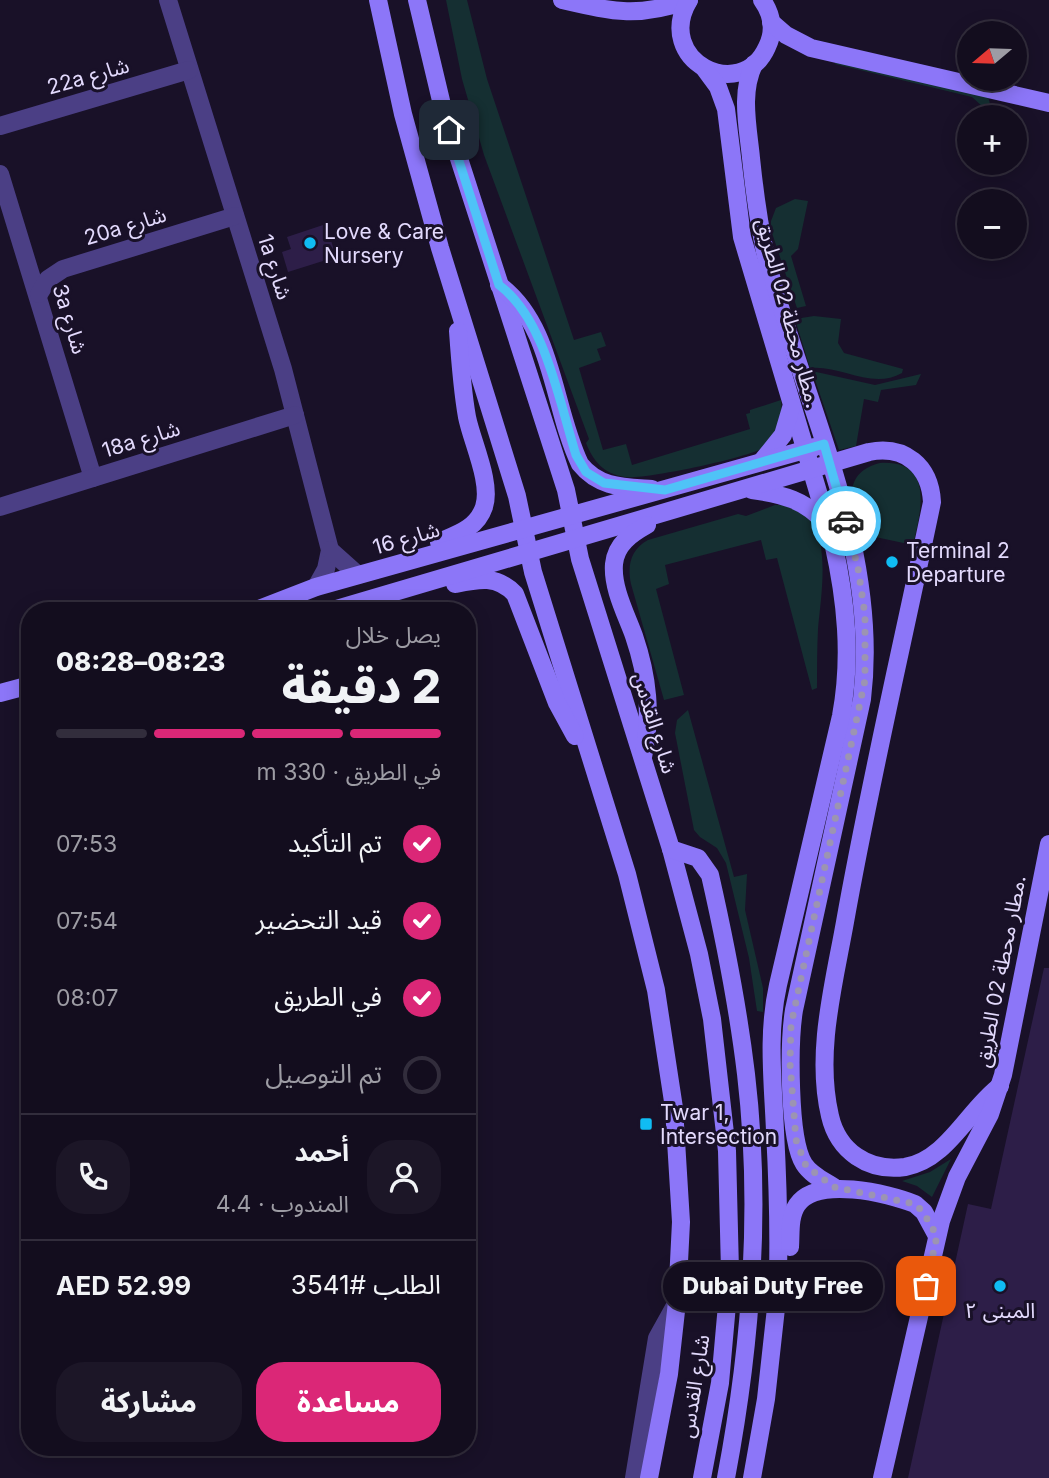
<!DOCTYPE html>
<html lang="ar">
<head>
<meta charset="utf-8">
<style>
	body { margin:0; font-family:Inter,"Noto Sans Arabic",sans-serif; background:#1c1627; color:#f1f3f6; direction:rtl; height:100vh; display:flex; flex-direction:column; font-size:26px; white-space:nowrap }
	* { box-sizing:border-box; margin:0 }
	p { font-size:23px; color:#9d9ca4 }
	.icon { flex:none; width:38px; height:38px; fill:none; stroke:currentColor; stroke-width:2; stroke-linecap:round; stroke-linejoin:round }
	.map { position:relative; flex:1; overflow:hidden; direction:ltr }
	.side { position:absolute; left:21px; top:602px; width:455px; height:854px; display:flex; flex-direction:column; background:#130d1e; border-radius:28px; box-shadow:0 4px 18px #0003,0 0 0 2px #322d3c; direction:rtl }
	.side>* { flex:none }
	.needle { width:46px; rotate:251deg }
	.controls { position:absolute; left:957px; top:21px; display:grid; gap:14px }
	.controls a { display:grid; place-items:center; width:70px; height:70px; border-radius:50%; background:#130d1e; box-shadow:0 4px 18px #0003,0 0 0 2px #322d3c; font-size:35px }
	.pin { position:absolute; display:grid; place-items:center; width:60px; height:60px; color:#fff; margin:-30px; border-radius:14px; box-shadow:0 4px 10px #0006 }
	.courier { position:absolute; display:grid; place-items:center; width:70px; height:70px; margin:-35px; border:5px solid #4fc3f7; border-radius:50%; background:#fff; color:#222; box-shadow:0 2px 9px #0007 }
	.bubble { position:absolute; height:49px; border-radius:24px; background:#130d1e; box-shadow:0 4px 18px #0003,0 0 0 2px #322d3c; font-size:23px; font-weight:800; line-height:49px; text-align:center; direction:rtl }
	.overview em { font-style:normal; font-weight:800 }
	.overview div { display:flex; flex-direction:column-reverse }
	.overview { display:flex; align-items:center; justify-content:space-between; height:119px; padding:0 35px }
	h1 { font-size:46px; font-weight:800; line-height:52px }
	.bar { display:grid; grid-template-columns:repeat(4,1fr); gap:10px 7px; align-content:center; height:84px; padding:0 35px }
	.bar i { height:9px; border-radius:5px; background:#322d3c }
	.bar .selected { background:#db2777 }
	.bar p { grid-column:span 4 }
	.line { display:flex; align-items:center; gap:18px; padding:0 35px; border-top:2px solid #322d3c }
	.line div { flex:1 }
	.round { display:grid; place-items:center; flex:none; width:74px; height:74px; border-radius:28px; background:#1c1627 }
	ol { padding:0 35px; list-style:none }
	li { display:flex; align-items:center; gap:21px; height:77px }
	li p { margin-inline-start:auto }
	li .icon { padding:7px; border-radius:50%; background:#db2777; color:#fff; stroke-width:4 }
	li:last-child { color:#9d9ca4 }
	li i { width:38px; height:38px; border:4px solid #322d3c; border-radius:50% }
	.primary-button { display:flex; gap:14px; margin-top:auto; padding:14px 35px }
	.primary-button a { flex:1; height:80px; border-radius:28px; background:#db2777; color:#fff; font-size:28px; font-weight:800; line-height:80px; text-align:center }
	.primary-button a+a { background:#1c1627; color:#f1f3f6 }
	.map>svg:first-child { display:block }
	.green { fill:#152f32 }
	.building { fill:#2d1e48 }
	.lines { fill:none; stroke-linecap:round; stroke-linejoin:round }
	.street { stroke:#4b3f85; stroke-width:18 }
	.secondary { stroke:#8c76f8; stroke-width:18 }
	.done { stroke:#9c94b2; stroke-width:7; stroke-dasharray:0 12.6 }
	.route { stroke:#4fc3f7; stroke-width:9 }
	.poi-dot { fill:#10bcf3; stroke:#191128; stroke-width:2.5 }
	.labels { text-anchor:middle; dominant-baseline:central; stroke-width:6; stroke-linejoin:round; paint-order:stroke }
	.street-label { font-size:21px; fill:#e3dafd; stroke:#191128 }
	.poi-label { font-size:21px; fill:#e3dafd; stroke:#191128; text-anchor:start }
</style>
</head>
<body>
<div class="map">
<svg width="1049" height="1478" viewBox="0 0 1049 1478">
	<rect width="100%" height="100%" fill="#191128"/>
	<g class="green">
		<path d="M446 0H467L487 79 574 340 601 332 606 346 597 349 601 360 579 368 603 450 626 444 632 465 750 429 746 414 750 413V410L781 400 783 422C777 430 771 443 763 448 747 458 643 480 625 477 604 474 593 461 586 443L589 439 484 155 462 79Z"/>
		<path d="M836 57 988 97 991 107 989 117H982V106L972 97 835 64Z"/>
		<path d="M795 199 808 201 798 249 791 256 806 306 797 308 771 230V221L776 208Z"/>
		<path d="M814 316 841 319 838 343 844 353 903 369 902 373C872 390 841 365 810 368L795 319Z"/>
		<path d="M812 371 875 385 921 374 916 385 881 390 878 402 864 399 856 446 839 450Z"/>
		<path d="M880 463C935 460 921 511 913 545L866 535 852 492C853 476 864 467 880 463Z"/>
		<path d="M775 505C839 502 821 591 818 629 817 648 817 668 817 688L812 690 777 558 766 560 761 540 665 565 669 584 656 589 684 695 664 700 631 584C627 565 631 549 648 540L738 514 746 516Z"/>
		<path d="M688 710 734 877 747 874 745 910 763 988V1012L757 1011 749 958 726 863 717 848 700 837 694 830 675 733 677 720Z"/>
		<path d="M951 1159 932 1197 917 1186 902 1181 930 1172Z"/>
	</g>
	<g class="building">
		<path d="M326 224 337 260 324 265 323 261 288 272 282 252 291 249 287 237Z"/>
		<path d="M1044 968H1049V1478H908L968 1204 991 1209Z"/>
	</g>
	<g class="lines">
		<g class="street">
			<path d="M168 0 283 369 330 550 326 569 316 587"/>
			<path d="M0 126 189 70"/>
			<path d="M0 174 93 478"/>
			<path d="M39 294 48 279 63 269 235 216"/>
			<path d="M0 507 295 415"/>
			<path d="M330 550 358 575"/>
			<path d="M634 1478 657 1338 677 1302"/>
		</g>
		<g class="secondary">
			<path d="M378 0 403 114 440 248 517 496 533 572 627 874 656 990 674 1108 681 1222 677 1302 669 1374 649 1478"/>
			<path d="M417 0 443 109 566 490 580 559 671 849 699 954 712 1019 727 1151 730 1271 720 1383 702 1478"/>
			<path d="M562 0C614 12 637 18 689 0"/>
			<path d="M689 0C653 60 741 105 767 47 775 31 772 14 762 0"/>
			<path d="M771 22 786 35 811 48 1049 103"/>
			<path d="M754 64C740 93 748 127 751 158 755 197 760 235 770 273 808 411 880 553 862 699L794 1010C789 1041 788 1139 804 1164 811 1175 823 1180 834 1187"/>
			<path d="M704 68 718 87 726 109 742 237 833 542C846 600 852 657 841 716L778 985C767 1034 773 1082 775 1131 778 1187 780 1242 777 1299"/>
			<path d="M499 285C554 326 552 406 580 464 599 488 624 487 652 489"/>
			<path d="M762 461 783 435 791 408"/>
			<path d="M752 490C782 494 806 500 826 524"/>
			<path d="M439 542C458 534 477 528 484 507 492 483 472 442 467 417 462 389 460 360 458 331"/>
			<path d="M455 584C479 579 497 575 515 594L557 703 575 736"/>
			<path d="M254 611 316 587 815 447"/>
			<path d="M330 611 869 452C905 445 930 466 932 502 903 642 870 781 845 922 834 984 815 1053 830 1116 838 1151 868 1172 905 1167 947 1160 968 1110 1000 1086"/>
			<path d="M0 693 30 685"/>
			<path d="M643 757C652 715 648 677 634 636 626 614 612 588 614 564 616 544 631 534 647 525"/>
			<path d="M671 849 698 858 710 875C725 941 738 1007 746 1074 762 1209 751 1346 726 1478"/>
			<path d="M790 1247C791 1234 789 1217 797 1205 816 1176 888 1193 915 1204L924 1212 937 1236"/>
			<path d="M752 1478 766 1399 777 1299 781 1288"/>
			<path d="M882 1478 941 1221 957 1177 990 1114 1003 1075 1049 844"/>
		</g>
	</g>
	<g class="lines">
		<path class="done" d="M846 521 858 568 865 615V680L791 1025 790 1063 796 1140 806 1166 834 1187 915 1204 923 1212 937 1236 926 1286"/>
		<path class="route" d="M449 130 499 285C545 319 559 401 576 455L586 472 604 483 665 490 824 444 846 521"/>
	</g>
	<g class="poi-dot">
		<circle cx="310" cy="243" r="7"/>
		<circle cx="892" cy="562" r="7"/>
		<rect x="639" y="1117" width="14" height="14" rx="3.5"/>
		<circle cx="1000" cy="1286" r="7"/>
	</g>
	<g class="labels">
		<g class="street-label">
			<text transform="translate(88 76) rotate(-16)">22a شارع</text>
			<text transform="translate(125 226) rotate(-17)">20a شارع</text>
			<text transform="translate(275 267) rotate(72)">1a شارع</text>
			<text transform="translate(789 313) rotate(75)">مطار محطة 02 الطريق.</text>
			<text transform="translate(70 319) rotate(73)">3a شارع</text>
			<text transform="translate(141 439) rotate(-17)">18a شارع</text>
			<text transform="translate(406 538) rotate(-16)">شارع 16</text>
			<text transform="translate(655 723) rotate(73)">شارع القدس</text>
			<text transform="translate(1000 971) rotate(-79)">مطار محطة 02 الطريق.</text>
			<text transform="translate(694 1386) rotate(-81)">شارع القدس</text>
		</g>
		<g class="poi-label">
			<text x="324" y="231">Love &amp; Care<tspan x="324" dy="24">Nursery</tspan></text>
			<text x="906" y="550">Terminal 2<tspan x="906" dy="24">Departure</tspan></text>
			<text x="660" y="1112">Twar 1,<tspan x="660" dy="24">Intersection</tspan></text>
			<text x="1000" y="1310" text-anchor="middle">المبنى ٢</text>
		</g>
	</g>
</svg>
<div class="controls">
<a><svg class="needle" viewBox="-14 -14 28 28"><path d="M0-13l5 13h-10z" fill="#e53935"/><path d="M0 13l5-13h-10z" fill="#9d9ca4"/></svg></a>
<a>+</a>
<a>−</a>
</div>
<div class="pin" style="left:926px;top:1286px;background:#ea580c"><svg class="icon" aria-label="bag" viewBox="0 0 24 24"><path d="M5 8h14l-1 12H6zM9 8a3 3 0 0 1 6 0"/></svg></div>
<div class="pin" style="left:449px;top:130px;background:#1f2937"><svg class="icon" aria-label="home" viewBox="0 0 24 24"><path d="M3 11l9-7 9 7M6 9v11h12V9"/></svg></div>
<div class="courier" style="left:846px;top:521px"><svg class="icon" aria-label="car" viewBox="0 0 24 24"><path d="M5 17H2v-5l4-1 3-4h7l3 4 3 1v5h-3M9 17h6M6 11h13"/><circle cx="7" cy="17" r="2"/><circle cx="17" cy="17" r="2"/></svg></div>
<div class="bubble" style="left:663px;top:1262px;width:220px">Dubai Duty Free</div>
<section class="side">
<div class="overview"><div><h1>2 دقيقة</h1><p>يصل خلال</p></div><em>08:23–08:28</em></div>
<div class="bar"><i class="selected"></i><i class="selected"></i><i class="selected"></i><i></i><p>في الطريق · 330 m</p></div>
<ol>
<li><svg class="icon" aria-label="check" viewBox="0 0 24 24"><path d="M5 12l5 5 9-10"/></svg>تم التأكيد<p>07:53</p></li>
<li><svg class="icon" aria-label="check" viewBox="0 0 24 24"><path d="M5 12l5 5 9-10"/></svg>قيد التحضير<p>07:54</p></li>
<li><svg class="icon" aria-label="check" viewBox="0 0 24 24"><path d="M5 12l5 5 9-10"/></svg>في الطريق<p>08:07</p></li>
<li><i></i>تم التوصيل</li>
</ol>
<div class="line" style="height:126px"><a class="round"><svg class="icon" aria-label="person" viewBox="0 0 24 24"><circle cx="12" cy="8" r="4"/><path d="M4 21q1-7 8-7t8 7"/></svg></a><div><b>أحمد</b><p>المندوب · 4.4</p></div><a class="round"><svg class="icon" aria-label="phone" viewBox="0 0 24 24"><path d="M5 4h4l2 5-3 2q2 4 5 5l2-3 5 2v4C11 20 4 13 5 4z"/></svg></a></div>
<div class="line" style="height:91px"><div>الطلب #3541</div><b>AED 52.99</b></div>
<div class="primary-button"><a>مساعدة</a><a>مشاركة</a></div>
</section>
</div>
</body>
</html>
